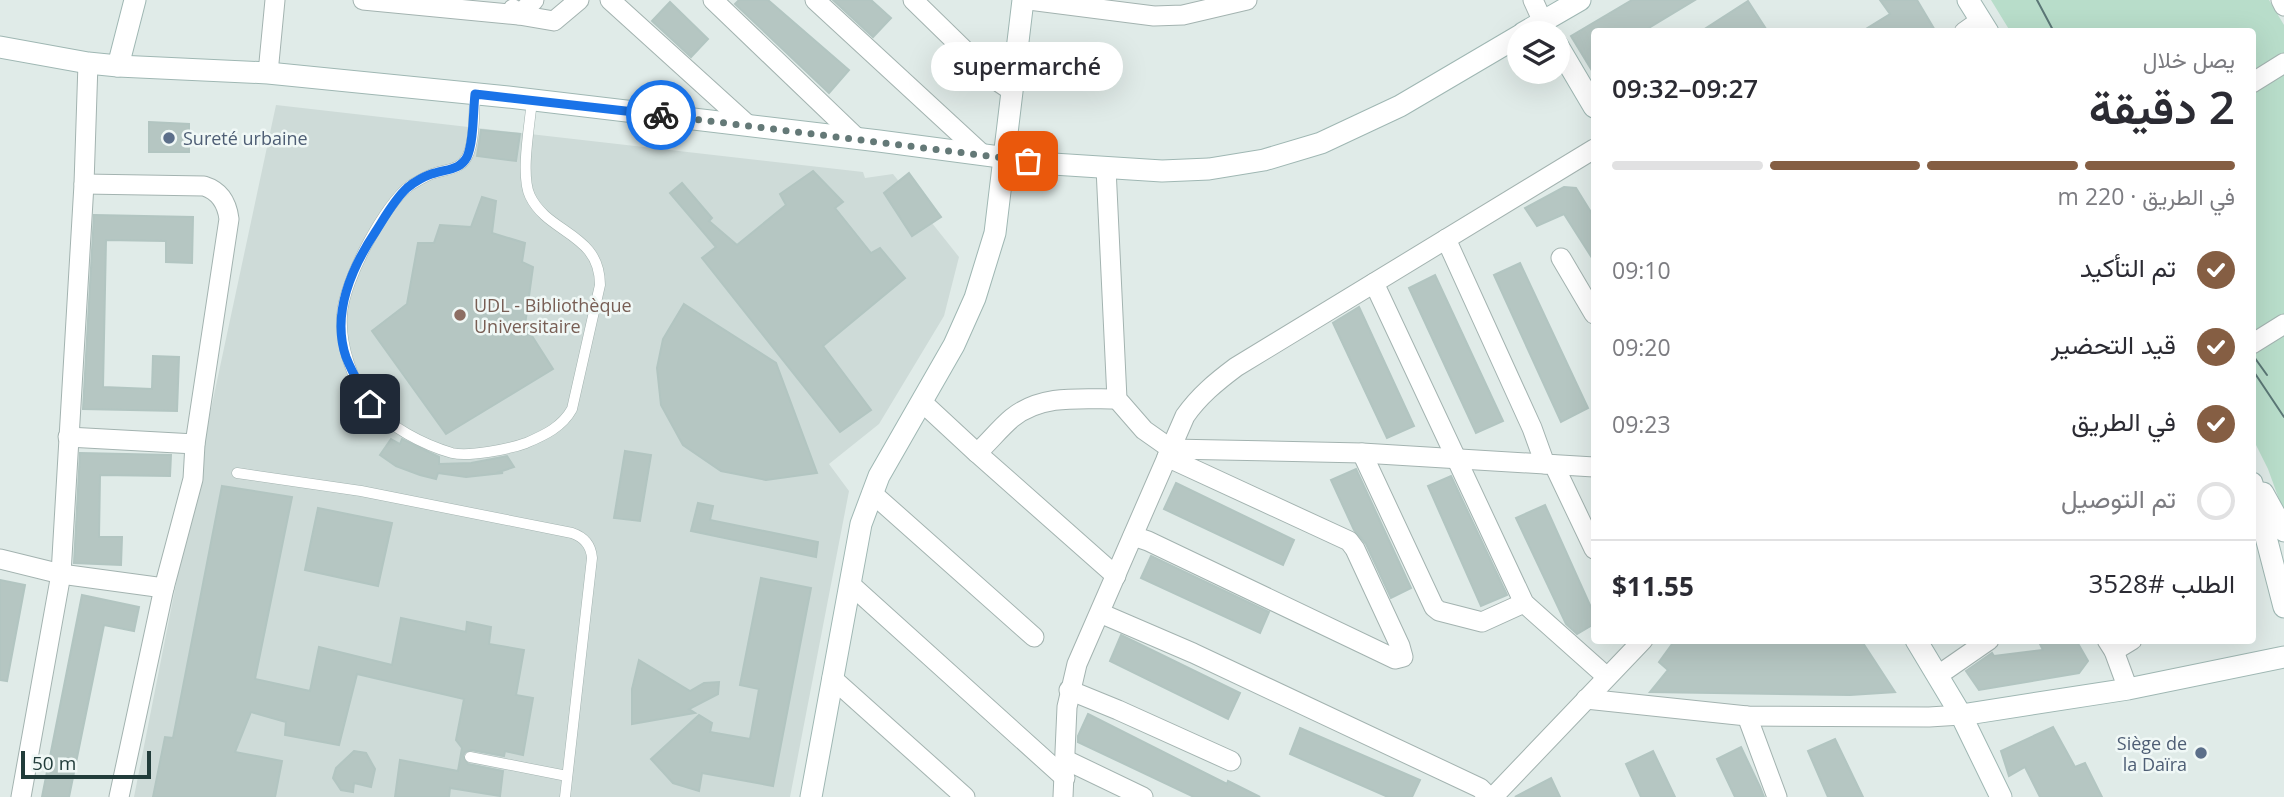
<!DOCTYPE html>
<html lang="ar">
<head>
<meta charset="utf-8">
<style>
	body { margin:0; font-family:"Open Sans",Vazirmatn,sans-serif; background:#f2f2f3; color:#2b2b33; direction:rtl; height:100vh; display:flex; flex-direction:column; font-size:26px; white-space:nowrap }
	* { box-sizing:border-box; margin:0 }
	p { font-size:23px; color:#7c7c81 }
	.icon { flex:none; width:38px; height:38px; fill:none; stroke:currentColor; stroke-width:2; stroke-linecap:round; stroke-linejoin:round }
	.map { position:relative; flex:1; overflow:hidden; direction:ltr }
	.panel { position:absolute; left:1591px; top:28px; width:665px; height:616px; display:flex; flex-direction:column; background:#fff; border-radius:7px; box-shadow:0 7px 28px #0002; direction:rtl }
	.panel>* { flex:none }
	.tools { position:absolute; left:1507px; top:21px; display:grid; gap:14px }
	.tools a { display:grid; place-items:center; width:63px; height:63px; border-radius:50%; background:#fff; box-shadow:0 7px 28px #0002; font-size:35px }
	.scale { position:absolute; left:21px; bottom:18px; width:130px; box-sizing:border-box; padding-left:7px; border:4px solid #213c3a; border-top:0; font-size:19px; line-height:24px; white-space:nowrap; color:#213c3a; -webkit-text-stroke:5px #f0f8f6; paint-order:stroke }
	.pin { position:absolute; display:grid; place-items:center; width:60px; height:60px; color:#fff; margin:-30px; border-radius:14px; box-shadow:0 4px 10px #0006 }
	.courier { position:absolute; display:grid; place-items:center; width:70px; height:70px; margin:-35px; border:5px solid #1a73e8; border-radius:50%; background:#fff; color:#222; box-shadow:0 2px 9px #0007 }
	.bubble { position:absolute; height:49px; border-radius:24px; background:#fff; box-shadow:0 7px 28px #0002; font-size:23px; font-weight:600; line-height:49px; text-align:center; direction:rtl }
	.headline em { font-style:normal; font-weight:600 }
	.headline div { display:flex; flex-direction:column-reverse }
	.headline { display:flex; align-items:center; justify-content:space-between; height:119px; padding:0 21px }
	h1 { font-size:46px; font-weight:600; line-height:52px }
	.bar { display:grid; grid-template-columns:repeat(4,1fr); gap:10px 7px; align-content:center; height:84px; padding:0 21px }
	.bar i { height:9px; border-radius:5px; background:#e1e1e2 }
	.bar .on { background:#855e43 }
	.bar p { grid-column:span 4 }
	.line { display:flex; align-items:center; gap:18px; padding:0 21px; border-top:2px solid #e1e1e2 }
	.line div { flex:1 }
	ol { padding:0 21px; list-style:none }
	li { display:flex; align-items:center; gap:21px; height:77px }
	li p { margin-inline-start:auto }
	li .icon { padding:7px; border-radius:50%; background:#855e43; color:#fff; stroke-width:4 }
	li:last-child { color:#7c7c81 }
	li i { width:38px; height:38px; border:4px solid #e1e1e2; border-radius:50% }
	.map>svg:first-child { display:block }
	.built { fill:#cedbd8 }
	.park { fill:#b8ddca }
	.building { fill:#b5c6c2; stroke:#b2c5c1; stroke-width:2 }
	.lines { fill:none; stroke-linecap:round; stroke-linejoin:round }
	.lane-casing { stroke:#a3b3b0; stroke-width:11 }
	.street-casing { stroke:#a3b3b0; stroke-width:21 }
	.secondary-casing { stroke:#9fb7b3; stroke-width:23 }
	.lane { stroke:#fff; stroke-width:10 }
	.street { stroke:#fff; stroke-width:19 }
	.secondary { stroke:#fff; stroke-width:21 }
	.tram { stroke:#5b7776; stroke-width:2 }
	.done { stroke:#647977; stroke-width:7; stroke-dasharray:0 12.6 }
	.route { stroke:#1a73e8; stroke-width:9 }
	.service-dot { fill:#5c6f8a; stroke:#f0f8f6; stroke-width:2.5 }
	.education-dot { fill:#8d6e63; stroke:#f0f8f6; stroke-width:2.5 }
	.labels { text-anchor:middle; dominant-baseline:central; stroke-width:5; stroke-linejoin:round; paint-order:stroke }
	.service-label { font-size:18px; fill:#4e5e75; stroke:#f0f8f6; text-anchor:start }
	.education-label { font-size:18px; fill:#785e54; stroke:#f0f8f6; text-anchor:start }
</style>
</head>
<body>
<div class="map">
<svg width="2284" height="797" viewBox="0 0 2284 797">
	<rect width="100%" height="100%" fill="#e0ebe8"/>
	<path class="built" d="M276 105 863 172 865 178 893 174 959 257 944 316 879 424 829 464 849 491 790 797H134L205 437Z"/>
	<path class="park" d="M1991 0H2269L2284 25V513L2268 469 2252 437V32L2010 31Z"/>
	<g class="building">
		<path d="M739 0H768L849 70 829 93 735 4Z"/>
		<path d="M833 0H871L891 18 873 37Z"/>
		<path d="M1632 0H1695L1642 32H1594V74L1571 36Z"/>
		<path d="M1880 0H1917L1936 32H1861L1890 14Z"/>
		<path d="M1748 1 1768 32H1700Z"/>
		<path d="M670 2 708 39 691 57 652 21Z"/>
		<path d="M149 122 189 124V152H149Z"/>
		<path d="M481 130 520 134 516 161 477 156Z"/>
		<path d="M813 171 843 202 835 208 871 253 880 248 905 278 823 346 871 410 840 432 702 258 716 247 670 193 682 183 712 218 709 221 737 245 786 205 780 194Z"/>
		<path d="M909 173 941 217 912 236 884 193Z"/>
		<path d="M1564 187 1576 188 1594 217V261L1564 214 1537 226 1525 208Z"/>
		<path d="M482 197 496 201 492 233 525 243 522 262 533 267 525 325 553 369 446 434 372 331 407 304 418 243H434L440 225 471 227Z"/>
		<path d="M94 215 193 217 192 263 166 262V241L106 240 103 387 152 389 153 356 179 357 177 411 83 409Z"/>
		<path d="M1520 263 1588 408 1561 422 1494 275Z"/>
		<path d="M1435 275 1503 421 1476 433 1409 288Z"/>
		<path d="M684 304 776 363 817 473 766 480 721 471 683 445 661 405 657 368 663 339Z"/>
		<path d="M1359 307 1414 426 1387 438 1333 323Z"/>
		<path d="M391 439 400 444 402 439 439 457V464L471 463 507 456 514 467 499 472 503 473 466 477 438 473 436 479 420 475 396 466 380 455Z"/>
		<path d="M625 451 651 455 640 521 614 518Z"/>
		<path d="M80 453 171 455 170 476 100 475 99 537H122L121 565 74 563Z"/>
		<path d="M1356 469 1411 588 1391 598 1366 544 1354 530 1331 480Z"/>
		<path d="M1451 476 1507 595 1481 606 1428 486Z"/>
		<path d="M1176 483 1294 540 1283 565 1164 509Z"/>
		<path d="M222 486 292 497 255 679 310 691 319 647 392 665 401 618 466 632 467 622 491 627 489 644 524 650 516 695 533 698 523 755 505 751 504 756 471 750 465 752 463 756 468 764 503 771 500 796 450 788 449 797H395L400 760 458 771 462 748 456 740 464 699 357 674 339 745 285 735 286 722 251 712 235 752 282 761 275 797H153L165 737 173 738Z"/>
		<path d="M698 503 713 506 710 520 818 542 816 557 691 531Z"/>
		<path d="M1545 505 1594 614V624L1577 634 1566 624 1516 518Z"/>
		<path d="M318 508 392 523 378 586 305 570Z"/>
		<path d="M1151 556 1269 612 1260 633 1141 578Z"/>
		<path d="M761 578 811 588 773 786 702 773 699 791 673 783 651 759 699 715 712 723 710 732 750 739 759 689 740 685Z"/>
		<path d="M0 580 25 585 7 681 0 680Z"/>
		<path d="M82 595 139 607 134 631 104 625 69 797H42Z"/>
		<path d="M1121 635 1240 693 1228 719 1110 661Z"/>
		<path d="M1675 640H1861L1895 692 1850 695 1650 692 1668 670 1659 662Z"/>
		<path d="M2038 640H2076L2088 661 2079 673 1979 690 1966 671 1992 653 1994 656 2043 650Z"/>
		<path d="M639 660 690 691 704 683 719 682 718 694 689 709 695 713 632 724V689Z"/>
		<path d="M1088 714 1227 784 1228 781 1260 797H1194L1078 742V736Z"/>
		<path d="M2053 727 2075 767 2085 763 2102 797H2040L2025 767 2009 776 2001 751Z"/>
		<path d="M1300 728 1420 780 1412 797H1388L1290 754Z"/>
		<path d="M1835 739 1863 797H1828L1808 751Z"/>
		<path d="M1741 747 1760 787 1764 797H1735L1717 759Z"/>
		<path d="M354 751 366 753 375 769 371 787 354 783 353 792 341 790 333 778 336 768Z"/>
		<path d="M1653 751 1675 797H1641L1626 764Z"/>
		<path d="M1551 778 1560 797H1515Z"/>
	</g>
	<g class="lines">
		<g class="lane-casing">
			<g id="lane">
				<path d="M475 94C474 111 475 142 467 157 460 170 447 169 435 173 427 175 418 181 411 185 385 202 343 283 342 315 340 344 352 381 370 404 389 427 424 445 452 453 469 457 510 449 526 443 545 435 562 427 572 409L600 285C600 233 548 234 530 196 520 175 530 124 532 100"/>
				<path d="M237 473 361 491 572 533C584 537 591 545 592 558L565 797"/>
				<path d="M470 757 567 776"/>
			</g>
		</g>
		<g class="street-casing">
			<g id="street">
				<path d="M363 0 519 15 534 0"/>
				<path d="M610 0 748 125"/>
				<path d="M713 0 857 138"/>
				<path d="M815 0 982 154"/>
				<path d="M913 0 993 78 1012 91"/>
				<path d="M1029 0 1154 16 1183 15 1247 0"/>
				<path d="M1533 0 1543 22"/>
				<path d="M2281 0 2284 6"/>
				<path d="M513 9 519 15 554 21 579 0"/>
				<path d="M1964 32 1981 20"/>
				<path d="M268 73 275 0"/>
				<path d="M2252 83 2284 63"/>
				<path d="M1106 168 1117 399 1144 430 1171 449 1362 453 1594 467"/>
				<path d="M84 184 204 186C220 191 227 203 229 219L195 444 193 479 164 588 119 797"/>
				<path d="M1446 239 1532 428 1545 464"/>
				<path d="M1561 258 1594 314"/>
				<path d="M1374 283 1524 603 1607 677"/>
				<path d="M2252 344 2284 324"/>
				<path d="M922 402 977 453"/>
				<path d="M68 437 195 444"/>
				<path d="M1362 453 1434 607 1439 611 1482 622 1524 603"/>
				<path d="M1554 465 1594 549"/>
				<path d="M872 493 1034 637"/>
				<path d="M1133 536 1148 541 1395 659 1403 657 1400 646 1355 549 1349 541 1167 457"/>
				<path d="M0 559 61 574 164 588"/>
				<path d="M1116 576 977 453C989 442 1000 428 1012 418 1042 394 1081 399 1117 399"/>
				<path d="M850 584 1065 778"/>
				<path d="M1100 613 1193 653 1480 788 1489 797"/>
				<path d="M2107 640 2114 651 2128 689"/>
				<path d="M2114 651 2132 640"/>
				<path d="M1937 676 1989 640"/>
				<path d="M832 678 965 797"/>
				<path d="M1069 690 1118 710 1231 761"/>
				<path d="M1586 699 1747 716 1929 717 1961 715"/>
				<path d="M1747 716 1777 797"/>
				<path d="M1066 760 1143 797"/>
				<path d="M21 797 61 574 84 184 88 63"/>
				<path d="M1063 797 1067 707 1077 664 1185 416C1199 396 1216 382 1236 367L1594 149"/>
				<path d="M1493 797 1643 640"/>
			</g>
		</g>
		<g class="secondary-casing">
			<g id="secondary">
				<path d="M1968 0 1988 32"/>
				<path d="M1523 33 1580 0"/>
				<path d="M1558 46 1594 107"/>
				<path d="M0 47 88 63 118 66 268 73 508 97 879 141 1053 164 1162 171 1209 169 1264 160 1321 143 1400 106 1519 36"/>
				<path d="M118 66 135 0"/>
				<path d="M2252 483 2284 607"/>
				<path d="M2263 493 2284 531"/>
				<path d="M1916 640 1961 715 2001 797"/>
				<path d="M1961 715 2128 689 2284 657"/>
				<path d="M811 797 861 524 879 476 954 345 975 298 995 233 1023 0"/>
			</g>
		</g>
		<use href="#lane" class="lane"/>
		<use href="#street" class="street"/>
		<use href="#secondary" class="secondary"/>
		<g class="tram">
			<path d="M2037 0 2054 32"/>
			<path d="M2252 354 2267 375"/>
			<path d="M2252 369 2284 417"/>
		</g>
	</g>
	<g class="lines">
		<path class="done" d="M661 115 1028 161"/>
		<path class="route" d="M370 404C362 389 352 373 346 357 331 313 352 267 376 231 385 217 394 200 407 188 414 182 426 175 435 173 447 169 460 170 467 157 474 142 473 111 475 94L661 115"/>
	</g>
	<g class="service-dot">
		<circle cx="169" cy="138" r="7"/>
		<circle cx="2201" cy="753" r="7"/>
	</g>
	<circle class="education-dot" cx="460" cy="315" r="7"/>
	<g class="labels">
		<g class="service-label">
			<text x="183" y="138">Sureté urbaine</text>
			<text x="2187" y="743" text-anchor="end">Siège de<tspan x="2187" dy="21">la Daïra</tspan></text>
		</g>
		<g class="education-label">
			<text x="474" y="305">UDL - Bibliothèque<tspan x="474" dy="21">Universitaire</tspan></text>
		</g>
	</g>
</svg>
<div class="tools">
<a><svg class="icon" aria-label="layers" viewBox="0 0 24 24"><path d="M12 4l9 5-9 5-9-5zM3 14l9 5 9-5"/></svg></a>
</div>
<div class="scale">50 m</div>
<div class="pin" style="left:1028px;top:161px;background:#ea580c"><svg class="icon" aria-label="bag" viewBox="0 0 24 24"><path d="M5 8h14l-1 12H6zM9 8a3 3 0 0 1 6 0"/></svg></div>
<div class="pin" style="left:370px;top:404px;background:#1f2937"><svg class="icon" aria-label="home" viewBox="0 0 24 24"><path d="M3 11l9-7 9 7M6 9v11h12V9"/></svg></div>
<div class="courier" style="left:661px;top:115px"><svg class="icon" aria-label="bike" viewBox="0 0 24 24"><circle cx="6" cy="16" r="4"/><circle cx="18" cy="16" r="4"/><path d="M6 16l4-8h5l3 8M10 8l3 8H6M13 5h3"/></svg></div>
<div class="bubble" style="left:931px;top:42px;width:192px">supermarché</div>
<section class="panel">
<div class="headline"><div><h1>2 دقيقة</h1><p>يصل خلال</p></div><em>09:27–09:32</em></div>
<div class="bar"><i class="on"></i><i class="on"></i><i class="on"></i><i></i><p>في الطريق · 220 m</p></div>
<ol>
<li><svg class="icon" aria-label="check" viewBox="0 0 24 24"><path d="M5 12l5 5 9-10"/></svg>تم التأكيد<p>09:10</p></li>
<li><svg class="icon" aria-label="check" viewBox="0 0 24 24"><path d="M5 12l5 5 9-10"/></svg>قيد التحضير<p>09:20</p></li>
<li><svg class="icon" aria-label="check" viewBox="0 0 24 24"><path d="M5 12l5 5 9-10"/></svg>في الطريق<p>09:23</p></li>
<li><i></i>تم التوصيل</li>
</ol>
<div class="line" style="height:91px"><div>الطلب #3528</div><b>$11.55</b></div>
</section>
</div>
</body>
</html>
